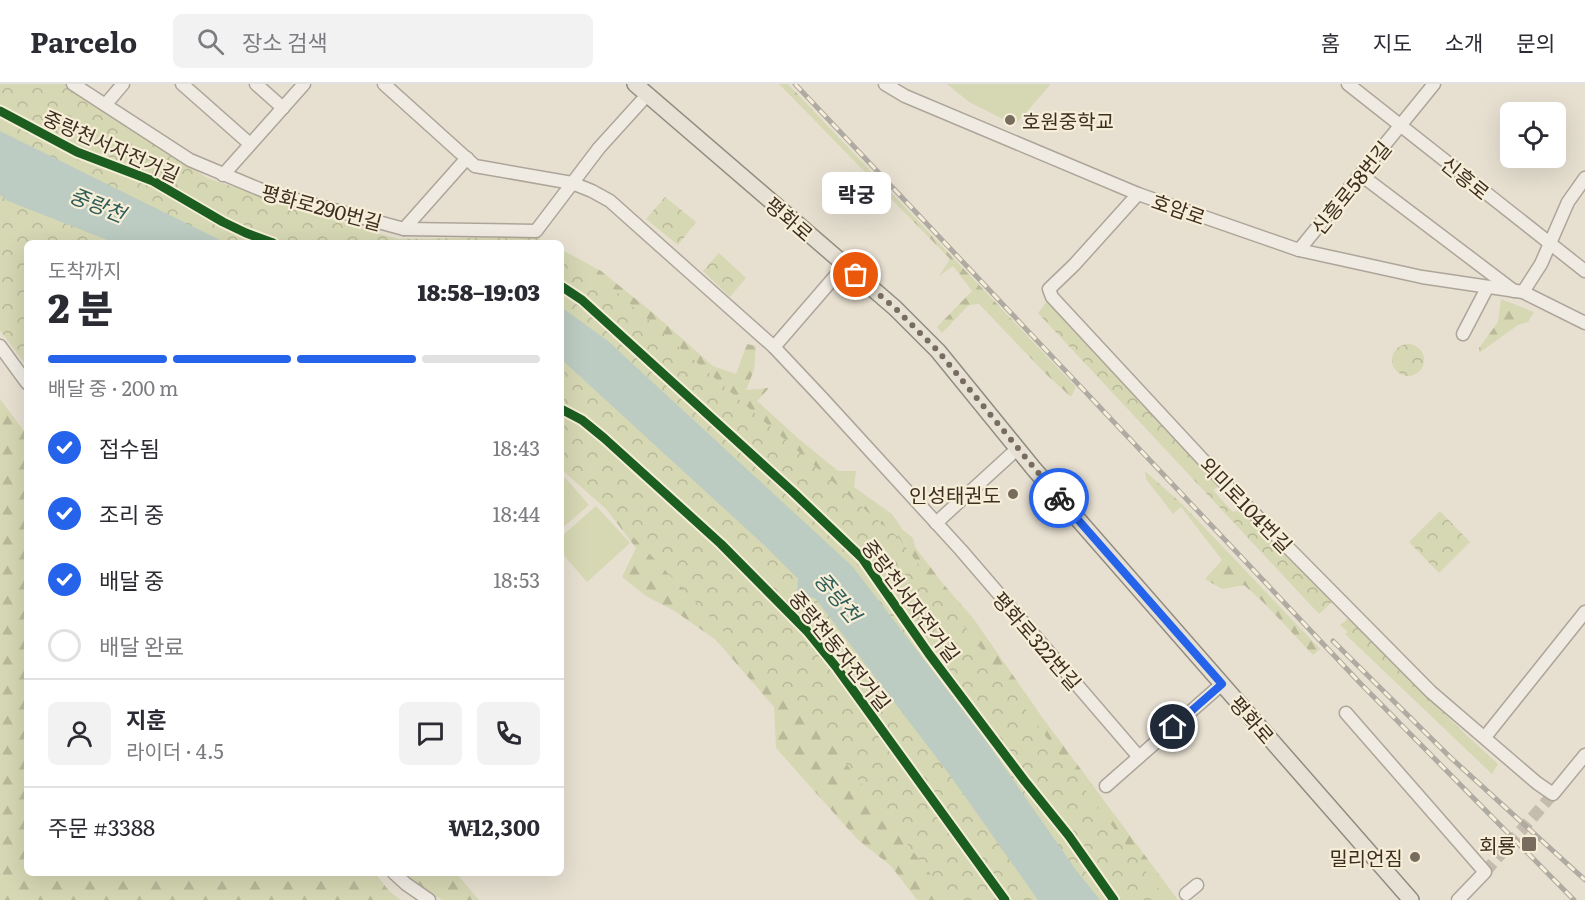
<!DOCTYPE html>
<html lang="ko">
<head>
<meta charset="utf-8">
<style>
	body { margin:0; font-family:Literata,"Noto Sans KR",serif; background:#f2f2f3; color:#2b2b33; height:100vh; display:flex; flex-direction:column; font-size:22px; white-space:nowrap }
	* { box-sizing:border-box; margin:0 }
	p { font-size:20px; color:#7c7c81 }
	.icon { flex:none; width:33px; height:33px; fill:none; stroke:currentColor; stroke-width:2; stroke-linecap:round; stroke-linejoin:round }
	.map { position:relative; flex:1; overflow:hidden }
	.side { position:absolute; left:24px; top:156px; width:540px; height:636px; display:flex; flex-direction:column; background:#fff; border-radius:9px; box-shadow:0 6px 24px #0002 }
	.side>* { flex:none }
	.fabs { position:absolute; left:1500px; top:18px; display:grid; gap:12px }
	.fabs a { display:grid; place-items:center; width:66px; height:66px; border-radius:9px; background:#fff; box-shadow:0 6px 24px #0002; font-size:30px }
	.pin { position:absolute; display:grid; place-items:center; width:51px; height:51px; color:#fff; margin:-26px; border:3px solid #fff; border-radius:50%; box-shadow:0 2px 6px #0007 }
	.courier { position:absolute; display:grid; place-items:center; width:60px; height:60px; margin:-30px; border:4px solid #2563eb; border-radius:50%; background:#fff; color:#222; box-shadow:0 2px 8px #0007 }
	.bubble { position:absolute; height:42px; border-radius:9px; background:#fff; box-shadow:0 6px 24px #0002; font-size:20px; font-weight:800; line-height:42px; text-align:center }
	.head em { font-style:normal; font-weight:800 }
	.head div { display:flex; flex-direction:column-reverse }
	.head { display:flex; align-items:center; justify-content:space-between; height:102px; padding:0 24px }
	h1 { font-size:39px; font-weight:800; line-height:45px }
	.bar { display:grid; grid-template-columns:repeat(4,1fr); gap:9px 6px; align-content:center; height:72px; padding:0 24px }
	.bar i { height:8px; border-radius:4px; background:#e1e1e2 }
	.bar .selected { background:#2563eb }
	.bar p { grid-column:span 4 }
	.line { display:flex; align-items:center; gap:15px; padding:0 24px; border-top:2px solid #e1e1e2 }
	.line div { flex:1 }
	.round { display:grid; place-items:center; flex:none; width:63px; height:63px; border-radius:9px; background:#f2f2f3 }
	ol { padding:0 24px; list-style:none }
	li { display:flex; align-items:center; gap:18px; height:66px }
	li p { margin-inline-start:auto }
	li .icon { padding:6px; border-radius:50%; background:#2563eb; color:#fff; stroke-width:4 }
	li:last-child { color:#7c7c81 }
	li i { width:33px; height:33px; border:3px solid #e1e1e2; border-radius:50% }
	header { display:flex; align-items:center; gap:36px; box-sizing:border-box; height:84px; padding:0 30px; background:#fff; border-bottom:2px solid #e1e1e2 }
	header strong { font-size:28px }
	nav { display:flex; gap:33px; margin-inline-start:auto; font-size:21px }
	.search { width:420px; height:54px; background:#f2f2f3; display:flex; align-items:center; gap:15px; box-sizing:border-box; padding:0 21px; border-radius:9px; color:#7c7c81; font-size:22px }
	.map>svg:first-child { display:block }
	.forest { fill:url(#forest-firs) }
	.park { fill:url(#park-crowns) }
	.garden { fill:#d6d7b3 }
	.water { fill:#bcccc2 }
	.lines { fill:none; stroke-linecap:round; stroke-linejoin:round }
	.minor-tunnel { stroke:#c5bcae; stroke-width:12; stroke-dasharray:12 6; stroke-linecap:butt }
	.minor-casing { stroke:#ada599; stroke-width:15 }
	.major-casing { stroke:#928b80; stroke-width:18 }
	.minor { stroke:#efebe3; stroke-width:12 }
	.major { stroke:#e6e1d4; stroke-width:15 }
	.rail-casing { stroke:#afaaa2; stroke-width:5 }
	.rail { stroke:#f7eed8; stroke-width:3; stroke-dasharray:9; stroke-linecap:butt }
	.cycleway-casing { stroke:#f7eed8; stroke-width:13 }
	.cycleway { stroke:#1b5e20; stroke-width:9 }
	.done { stroke:#786c5e; stroke-width:6; stroke-dasharray:0 10.8 }
	.route { stroke:#2563eb; stroke-width:8 }
	.poi-dot { fill:#786c5e; stroke:#f7eed8; stroke-width:2 }
	.labels { text-anchor:middle; dominant-baseline:central; stroke-width:4.5; stroke-linejoin:round; paint-order:stroke }
	.poi-label { font-size:20px; fill:#3d2e20; stroke:#f7eed8; text-anchor:end }
	.street-label { font-size:20px; fill:#3d2e20; stroke:#f7eed8 }
	.water-label { font-size:21px; font-style:italic; fill:#2f5d5a; stroke:#f7eed8 }
</style>
</head>
<body>
<header>
<strong>Parcelo</strong>
<div class="search"><svg class="icon" aria-label="search" viewBox="0 0 24 24"><circle cx="10" cy="10" r="6"/><path d="M15 15l6 6"/></svg>장소 검색</div>
<nav><a>홈</a><a>지도</a><a>소개</a><a>문의</a></nav>
</header>
<div class="map">
<svg width="1585" height="816" viewBox="0 0 1585 816">
	<defs>
		<pattern id="forest-firs" width="22" height="20" patternUnits="userSpaceOnUse" patternTransform="scale(1.5)"><rect width="22" height="20" fill="#d6d7b3"/><path d="M5 1l3.5 6h-7zM16 11l3.5 6h-7z" fill="#b9b99a"/></pattern>
		<pattern id="park-crowns" width="20" height="18" patternUnits="userSpaceOnUse" patternTransform="scale(1.5)"><rect width="20" height="18" fill="#d6d7b3"/><path d="M2 6a3 3 0 1 1 6 0M12 15a3 3 0 1 1 6 0" fill="none" stroke="#b9b99a"/></pattern>
	</defs>
	<rect width="100%" height="100%" fill="#e7e0d1"/>
	<g class="forest">
		<path d="M779 0H788L1076 303 1071 313 1046 290 979 220 969 221 942 249 937 243 972 207 953 182 939 192 950 175Z"/>
		<path d="M561 163 564 167 601 187 653 229 713 282 736 290 747 260 756 262 754 286 746 306 769 304 757 317 800 356 838 387H856L854 403 892 430 903 446 913 454 915 463 944 501 973 534 1042 633 1178 816H1160L561 196Z"/>
		<path d="M1501 215 1534 228 1528 238 1518 241 1479 269V264L1498 238Z"/>
		<path d="M0 315 27 351V789H375L389 807 401 816H0Z"/>
		<path d="M561 370 994 816H917L891 782 857 755 776 664 774 623 716 556 676 528 646 512 622 493 636 464 607 426 561 385Z"/>
		<path d="M1145 387 1182 420 1320 565 1313 571 1264 519 1244 501 1222 505 1205 495 1222 476 1181 423 1173 430 1146 395Z"/>
		<path d="M407 789H456L479 816H442L411 796Z"/>
	</g>
	<g class="park">
		<path d="M0 0H66L162 62 207 94 371 148 399 155 538 153 544 159H27V283L0 246Z"/>
		<path d="M665 113 696 138 678 161 646 135Z"/>
		<path d="M719 169 746 194 730 213 703 187Z"/>
		<path d="M561 173 612 204 855 417 899 454 1167 816H950L832 661 579 396 561 386Z"/>
		<path d="M1048 216 1200 383 1221 401 1213 406 1233 428 1244 424C1328 510 1409 600 1498 680L1492 690 1345 550 1348 548 1340 541 1349 534 1332 518 1319 530 1038 229Z"/>
		<circle cx="1408" cy="276" r="16"/>
		<path d="M1440 427 1470 458 1439 489 1409 458Z"/>
	</g>
	<g class="garden">
		<path d="M947 0H1051L1015 41 969 18Z"/>
		<path d="M561 389 589 421 561 445Z"/>
		<path d="M596 422 630 459 587 498 561 468V453Z"/>
	</g>
	<g class="water">
		<path d="M0 47 226 159H115L8 117 0 111Z"/>
		<path d="M561 223 608 257 853 483 984 654 1076 786 1100 816H1038L952 694 815 514 797 511 798 495 765 462 561 275Z"/>
	</g>
	<g class="lines">
		<path class="minor-tunnel" d="M1485 788 1553 710"/>
		<g class="minor-casing">
			<g id="minor">
				<path d="M73 0 190 76 264 107 404 145 536 147 599 64 647 11"/>
				<path d="M182 0 250 60"/>
				<path d="M256 0 283 24"/>
				<path d="M384 0 475 82 572 99 592 107 610 117 693 191 774 263 822 314 961 466 1139 673"/>
				<path d="M885 0 905 12 1138 110 1299 166 1422 193 1523 208 1585 239"/>
				<path d="M1348 0 1585 187"/>
				<path d="M106 20 123 0"/>
				<path d="M223 91 304 0"/>
				<path d="M1361 91 1514 207"/>
				<path d="M1138 110 1074 181 1049 205 1052 213 1231 406 1431 608 1537 699 1553 710 1585 671"/>
				<path d="M404 145 467 74"/>
				<path d="M1299 166 1434 0"/>
				<path d="M1523 208 1541 180 1568 118 1585 94"/>
				<path d="M1463 250 1487 204"/>
				<path d="M0 262 27 299"/>
				<path d="M774 263 844 182"/>
				<path d="M936 439 1017 365"/>
				<path d="M1346 629 1485 788 1458 816"/>
				<path d="M1485 653 1585 528"/>
				<path d="M1106 702 1222 600"/>
				<path d="M394 789 406 800 429 816"/>
				<path d="M1186 810 1197 801"/>
			</g>
		</g>
		<g class="major-casing">
			<path id="major" d="M635 0 895 224 938 267 1034 385 1411 816"/>
		</g>
		<use href="#minor" class="minor"/>
		<use href="#major" class="major"/>
		<g class="rail-casing">
			<g id="rail">
				<path d="M795 0 1361 600 1574 816"/>
				<path d="M1333 557 1450 673 1585 796"/>
			</g>
		</g>
		<use href="#rail" class="rail"/>
		<g class="cycleway-casing">
			<g id="cycleway">
				<path d="M0 27 77 68 153 97 223 138 246 149 273 159"/>
				<path d="M561 202 582 216 793 408 862 474 929 570 1024 696 1069 752 1114 816"/>
				<path d="M561 325 582 336 604 354 721 460 807 547 837 584 1005 816"/>
			</g>
		</g>
		<use href="#cycleway" class="cycleway"/>
	</g>
	<g class="lines">
		<path class="done" d="M856 191 895 224 938 267 1059 414"/>
		<path class="route" d="M1059 414 1222 600 1173 643"/>
	</g>
	<g class="poi-dot">
		<circle cx="1010" cy="36" r="6"/>
		<circle cx="1013" cy="410" r="6"/>
		<rect x="1521" y="752" width="16" height="16" rx="3"/>
		<circle cx="1415" cy="773" r="6"/>
	</g>
	<g class="labels">
		<g class="poi-label">
			<text x="1022" y="36" text-anchor="start">호원중학교</text>
			<text x="1001" y="410">인성태권도</text>
			<text x="1516" y="760">회룡</text>
			<text x="1403" y="773">밀리언짐</text>
		</g>
		<g class="street-label">
			<text transform="translate(112 61) rotate(24)">중랑천서자전거길</text>
			<text transform="translate(1466 93) rotate(39)">신흥로</text>
			<text transform="translate(1350 103) rotate(-51)">신흥로58번길</text>
			<text transform="translate(322 122) rotate(15)">평화로290번길</text>
			<text transform="translate(1179 124) rotate(19)">호암로</text>
			<text transform="translate(790 134) rotate(41)">평화로</text>
			<text transform="translate(1247 420) rotate(46)">외미로104번길</text>
			<text transform="translate(912 516) rotate(53)">중랑천서자전거길</text>
			<text transform="translate(1038 556) rotate(49)">평화로322번길</text>
			<text transform="translate(841 566) rotate(51)">중랑천동자전거길</text>
			<text transform="translate(1253 635) rotate(49)">평화로</text>
		</g>
		<g class="water-label">
			<text transform="translate(98 119) rotate(22)">중랑천</text>
			<text transform="translate(839 512) rotate(50)">중랑천</text>
		</g>
	</g>
</svg>
<div class="fabs">
<a><svg class="icon" aria-label="locate" viewBox="0 0 24 24"><circle cx="12" cy="12" r="6"/><path d="M12 2v4M12 18v4M2 12h4M18 12h4"/></svg></a>
</div>
<div class="pin" style="left:856px;top:191px;background:#ea580c"><svg class="icon" aria-label="bag" viewBox="0 0 24 24"><path d="M5 8h14l-1 12H6zM9 8a3 3 0 0 1 6 0"/></svg></div>
<div class="pin" style="left:1173px;top:643px;background:#1f2937"><svg class="icon" aria-label="home" viewBox="0 0 24 24"><path d="M3 11l9-7 9 7M6 9v11h12V9"/></svg></div>
<div class="courier" style="left:1059px;top:414px"><svg class="icon" aria-label="bike" viewBox="0 0 24 24"><circle cx="6" cy="16" r="4"/><circle cx="18" cy="16" r="4"/><path d="M6 16l4-8h5l3 8M10 8l3 8H6M13 5h3"/></svg></div>
<div class="bubble" style="left:822px;top:88px;width:69px">락궁</div>
<section class="side">
<div class="head"><div><h1>2 분</h1><p>도착까지</p></div><em>18:58–19:03</em></div>
<div class="bar"><i class="selected"></i><i class="selected"></i><i class="selected"></i><i></i><p>배달 중 · 200 m</p></div>
<ol>
<li><svg class="icon" aria-label="check" viewBox="0 0 24 24"><path d="M5 12l5 5 9-10"/></svg>접수됨<p>18:43</p></li>
<li><svg class="icon" aria-label="check" viewBox="0 0 24 24"><path d="M5 12l5 5 9-10"/></svg>조리 중<p>18:44</p></li>
<li><svg class="icon" aria-label="check" viewBox="0 0 24 24"><path d="M5 12l5 5 9-10"/></svg>배달 중<p>18:53</p></li>
<li><i></i>배달 완료</li>
</ol>
<div class="line" style="height:108px"><a class="round"><svg class="icon" aria-label="person" viewBox="0 0 24 24"><circle cx="12" cy="8" r="4"/><path d="M4 21q1-7 8-7t8 7"/></svg></a><div><b>지훈</b><p>라이더 · 4.5</p></div><a class="round"><svg class="icon" aria-label="chat" viewBox="0 0 24 24"><path d="M4 5h16v11H9l-5 4z"/></svg></a><a class="round"><svg class="icon" aria-label="phone" viewBox="0 0 24 24"><path d="M5 4h4l2 5-3 2q2 4 5 5l2-3 5 2v4C11 20 4 13 5 4z"/></svg></a></div>
<div class="line" style="height:78px"><div>주문 #3388</div><b>₩12,300</b></div>
</section>
</div>
</body>
</html>
